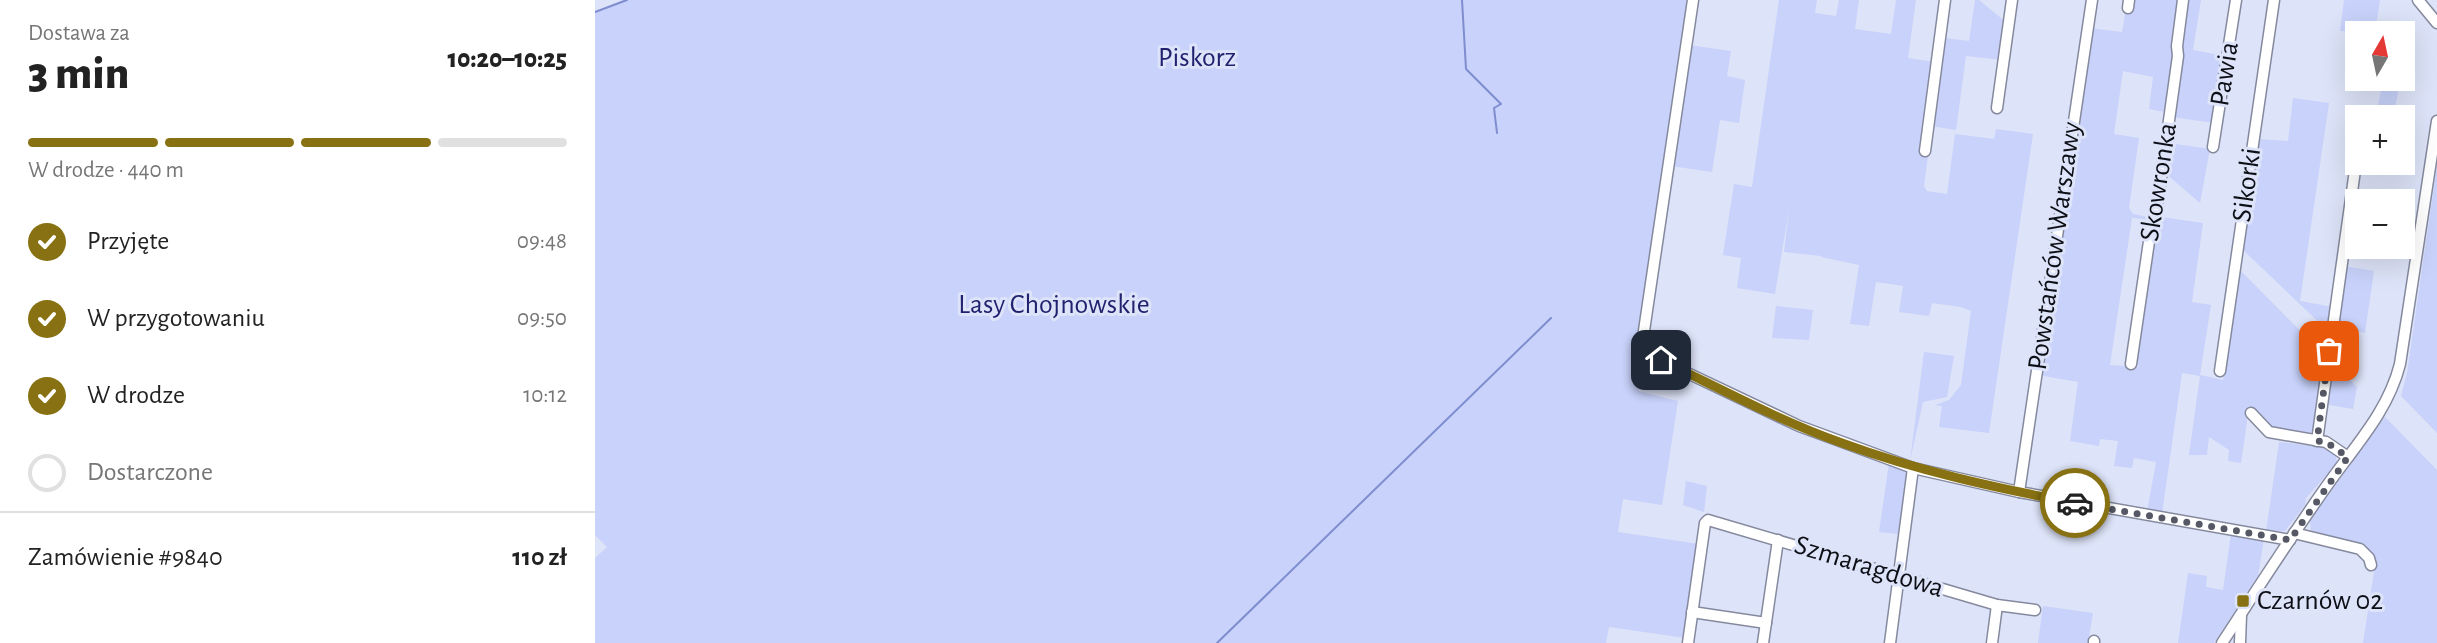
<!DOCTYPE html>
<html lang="pl">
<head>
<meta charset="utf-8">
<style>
	body { margin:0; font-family:"Alegreya Sans",sans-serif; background:#f2f2f2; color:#222; height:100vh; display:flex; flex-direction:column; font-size:26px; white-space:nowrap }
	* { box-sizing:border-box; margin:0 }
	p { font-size:23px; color:#767676 }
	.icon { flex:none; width:38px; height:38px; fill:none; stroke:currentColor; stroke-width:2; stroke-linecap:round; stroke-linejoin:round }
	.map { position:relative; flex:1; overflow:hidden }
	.details { display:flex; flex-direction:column; background:#fff; width:595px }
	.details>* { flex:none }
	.needle { width:46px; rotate:9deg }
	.fabs { position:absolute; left:1750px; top:21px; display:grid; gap:14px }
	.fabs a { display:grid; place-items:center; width:70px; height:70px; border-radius:0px; background:#fff; box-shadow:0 7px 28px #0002; font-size:35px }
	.pin { position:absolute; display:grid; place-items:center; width:60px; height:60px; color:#fff; margin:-30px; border-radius:14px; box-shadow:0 4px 10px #0006 }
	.courier { position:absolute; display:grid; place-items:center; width:70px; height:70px; margin:-35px; border:5px solid #877112; border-radius:50%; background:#fff; color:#222; box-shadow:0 2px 9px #0007 }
	.summary em { font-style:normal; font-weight:800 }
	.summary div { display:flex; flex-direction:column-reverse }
	.summary { display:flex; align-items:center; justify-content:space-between; height:119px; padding:0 28px }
	h1 { font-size:46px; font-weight:800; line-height:52px }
	.bar { display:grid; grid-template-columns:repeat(4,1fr); gap:10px 7px; align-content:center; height:84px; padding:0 28px }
	.bar i { height:9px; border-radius:5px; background:#e0e0e0 }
	.bar .selected { background:#877112 }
	.bar p { grid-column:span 4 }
	.line { display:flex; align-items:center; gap:18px; padding:0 28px; border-top:2px solid #e0e0e0 }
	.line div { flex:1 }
	ol { padding:0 28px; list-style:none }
	li { display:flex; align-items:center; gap:21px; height:77px }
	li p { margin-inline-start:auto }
	li .icon { padding:7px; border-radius:50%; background:#877112; color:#fff; stroke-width:4 }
	li:last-child { color:#767676 }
	li i { width:38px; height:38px; border:4px solid #e0e0e0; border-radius:50% }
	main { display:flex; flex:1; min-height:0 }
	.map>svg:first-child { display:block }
	.green { fill:#c8d2fa }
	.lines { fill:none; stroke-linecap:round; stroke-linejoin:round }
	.stream { stroke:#7f8dcf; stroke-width:2 }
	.minor-casing { stroke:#85899d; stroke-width:13 }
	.minor { stroke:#fff; stroke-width:10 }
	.done { stroke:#565965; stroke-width:7; stroke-dasharray:0 12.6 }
	.route { stroke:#877112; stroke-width:9 }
	.poi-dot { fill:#877112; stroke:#dde3f8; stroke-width:2.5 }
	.labels { text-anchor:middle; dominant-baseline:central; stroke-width:6; stroke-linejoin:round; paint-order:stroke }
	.park-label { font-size:28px; fill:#20226f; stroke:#dde3f8 }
	.street-label { font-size:28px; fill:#0d0f16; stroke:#dde3f8 }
	.poi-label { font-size:28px; fill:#0d0f16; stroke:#dde3f8; text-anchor:start }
</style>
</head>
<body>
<main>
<section class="details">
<div class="summary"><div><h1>3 min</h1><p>Dostawa za</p></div><em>10:20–10:25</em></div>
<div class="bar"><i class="selected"></i><i class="selected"></i><i class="selected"></i><i></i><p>W drodze · 440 m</p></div>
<ol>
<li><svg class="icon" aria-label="check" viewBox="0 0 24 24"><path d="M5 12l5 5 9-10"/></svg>Przyjęte<p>09:48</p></li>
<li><svg class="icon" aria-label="check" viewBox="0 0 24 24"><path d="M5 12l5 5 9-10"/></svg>W przygotowaniu<p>09:50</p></li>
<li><svg class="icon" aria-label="check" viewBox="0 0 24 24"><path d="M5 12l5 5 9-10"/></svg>W drodze<p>10:12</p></li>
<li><i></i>Dostarczone</li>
</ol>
<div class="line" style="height:91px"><div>Zamówienie #9840</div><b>110 zł</b></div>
</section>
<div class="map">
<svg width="1842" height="643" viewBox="0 0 1842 643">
	<rect width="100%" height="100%" fill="#dde3f8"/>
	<g class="green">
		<path d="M28 0H1095L1044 391 1083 401 1067 505 1028 499 1023 532 1104 544 1090 638 1014 627 1011 643H0V558L12 547 0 535V11Z"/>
		<path d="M1184 0H1222L1220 13 1241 16 1244 0H1264L1260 29 1296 34 1301 0H1321L1313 58 1339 62 1333 156 1329 186 1332 191 1352 194 1360 134 1399 139 1401 129 1438 134 1394 433 1344 427 1347 406 1340 405 1354 400 1366 385 1376 311 1366 307 1337 303 1334 316 1304 312 1308 286 1281 282 1274 326 1255 324 1264 265 1226 257V256L1189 252 1194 209 1180 294 1142 288 1146 258 1128 255 1139 184 1157 187Z"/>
		<path d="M1380 0H1384L1412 23 1407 60 1371 56 1361 130 1336 126 1349 38 1374 41Z"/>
		<path d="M1535 0H1586L1570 112 1554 109 1558 77 1528 71 1519 134 1544 138 1534 208 1538 214 1554 217 1553 224 1549 219 1537 218 1515 365 1544 367 1542 362 1562 221 1567 217 1608 223 1597 302 1616 305 1605 375 1628 380 1644 269 1730 356 1718 430 1712 435 1676 429 1654 408 1646 463 1633 461 1634 450 1614 437 1612 455H1594L1605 376 1587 373 1567 514 1552 512 1561 462 1539 458 1537 468 1519 466 1523 441 1505 439 1504 446 1475 441 1483 382 1443 375 1495 28 1527 32 1531 9Z"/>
		<path d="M1591 0H1606L1598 50 1629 56 1619 123 1577 117 1588 49 1584 48Z"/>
		<path d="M1749 0H1785L1780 33 1745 31Z"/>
		<path d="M1094 45 1136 51 1132 76 1150 80 1144 123 1125 120 1117 172 1076 166Z"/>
		<path d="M1787 85 1804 88 1798 117H1781Z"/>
		<path d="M1698 98 1734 103 1705 301 1738 307 1733 331 1647 249 1663 139 1693 141Z"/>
		<path d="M1574 143 1615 149 1605 203 1569 172Z"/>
		<path d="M1842 166V433L1806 396 1812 373Z"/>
		<path d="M1750 266 1779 271 1770 333 1741 326Z"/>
		<path d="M1181 306 1218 310 1214 340 1177 338Z"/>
		<path d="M1329 352 1359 356 1352 397 1328 402 1315 461Z"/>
		<path d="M1736 362 1762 387 1758 409 1729 404Z"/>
		<path d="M1790 417 1842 470V643H1768L1781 559 1767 543 1716 534 1715 520Z"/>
		<path d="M1684 442 1728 447 1741 456 1742 463 1711 498 1710 505 1690 531 1671 532Z"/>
		<path d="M1294 463 1307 468 1311 474 1303 534 1284 532Z"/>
		<path d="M1091 481 1112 486 1109 512 1088 505Z"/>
		<path d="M1636 534 1669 539 1663 576 1619 643H1583L1593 573 1612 576 1611 587 1628 590Z"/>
		<path d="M1448 606 1498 613 1493 643H1443Z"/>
	</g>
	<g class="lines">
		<g class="stream">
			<path d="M867 0 871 69 906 104 899 108 902 133"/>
			<path d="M0 12 32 0"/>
			<path d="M622 643 956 318"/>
		</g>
		<g class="minor-casing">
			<g id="minor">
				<path d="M1098 0 1046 351 1204 426 1318 468 1424 492 1695 540"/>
				<path d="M1823 0 1842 23"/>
				<path d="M1533 8 1534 0"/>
				<path d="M1402 108 1417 0"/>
				<path d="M1767 117 1768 112"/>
				<path d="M1618 147 1641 0"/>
				<path d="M1330 151 1350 0"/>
				<path d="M1536 364 1556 228 1562 206 1583 56 1582 46 1588 0"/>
				<path d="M1625 371 1679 0"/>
				<path d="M1656 413 1674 432 1731 442 1753 457"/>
				<path d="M1722 441 1762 156"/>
				<path d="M1424 492 1497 0"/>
				<path d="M1699 533 1765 549 1774 558 1776 565"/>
				<path d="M1097 612 1171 623"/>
				<path d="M1093 643 1110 523 1113 520 1402 605 1440 610"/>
				<path d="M1168 643 1183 540"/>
				<path d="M1295 643 1318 468"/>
				<path d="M1397 643 1402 605"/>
				<path d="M1499 643V641"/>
				<path d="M1627 643C1661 591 1695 538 1731 487 1759 447 1793 412 1805 364L1842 121"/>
				<path d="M1645 643 1646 615"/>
			</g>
		</g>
		<use href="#minor" class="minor"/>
	</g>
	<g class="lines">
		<path class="done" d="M1480 503 1695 540 1753 457 1731 442 1722 441 1734 351"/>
		<path class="route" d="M1066 360C1126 389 1185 421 1247 443 1323 471 1401 488 1480 503"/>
	</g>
	<rect class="poi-dot" x="1641" y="594" width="14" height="14" rx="3.5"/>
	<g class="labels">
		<g class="park-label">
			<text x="602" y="58">Piskorz</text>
			<text x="459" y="305">Lasy Chojnowskie</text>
		</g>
		<g class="street-label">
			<text transform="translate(1630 74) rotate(-81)">Pawia</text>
			<text transform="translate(1564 182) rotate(-81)">Skowronka</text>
			<text transform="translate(1652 185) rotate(-82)">Sikorki</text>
			<text transform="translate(1460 246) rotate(-82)">Powstańców Warszawy</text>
			<text transform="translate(1274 567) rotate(17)">Szmaragdowa</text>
		</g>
		<g class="poi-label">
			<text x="1662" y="601">Czarnów 02</text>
		</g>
	</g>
</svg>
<div class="fabs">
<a><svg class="needle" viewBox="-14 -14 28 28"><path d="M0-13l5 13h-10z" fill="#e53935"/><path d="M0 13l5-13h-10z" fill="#767676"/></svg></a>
<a>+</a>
<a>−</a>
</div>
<div class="pin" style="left:1734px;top:351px;background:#ea580c"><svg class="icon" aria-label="bag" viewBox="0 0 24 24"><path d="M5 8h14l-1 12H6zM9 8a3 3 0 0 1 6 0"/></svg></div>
<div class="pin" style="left:1066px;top:360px;background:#1f2937"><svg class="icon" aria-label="home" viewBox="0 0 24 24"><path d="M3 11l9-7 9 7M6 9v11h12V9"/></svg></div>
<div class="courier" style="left:1480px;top:503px"><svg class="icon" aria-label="car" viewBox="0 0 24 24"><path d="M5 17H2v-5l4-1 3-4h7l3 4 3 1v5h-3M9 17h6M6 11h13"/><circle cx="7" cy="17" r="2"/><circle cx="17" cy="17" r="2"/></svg></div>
</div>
</main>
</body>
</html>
